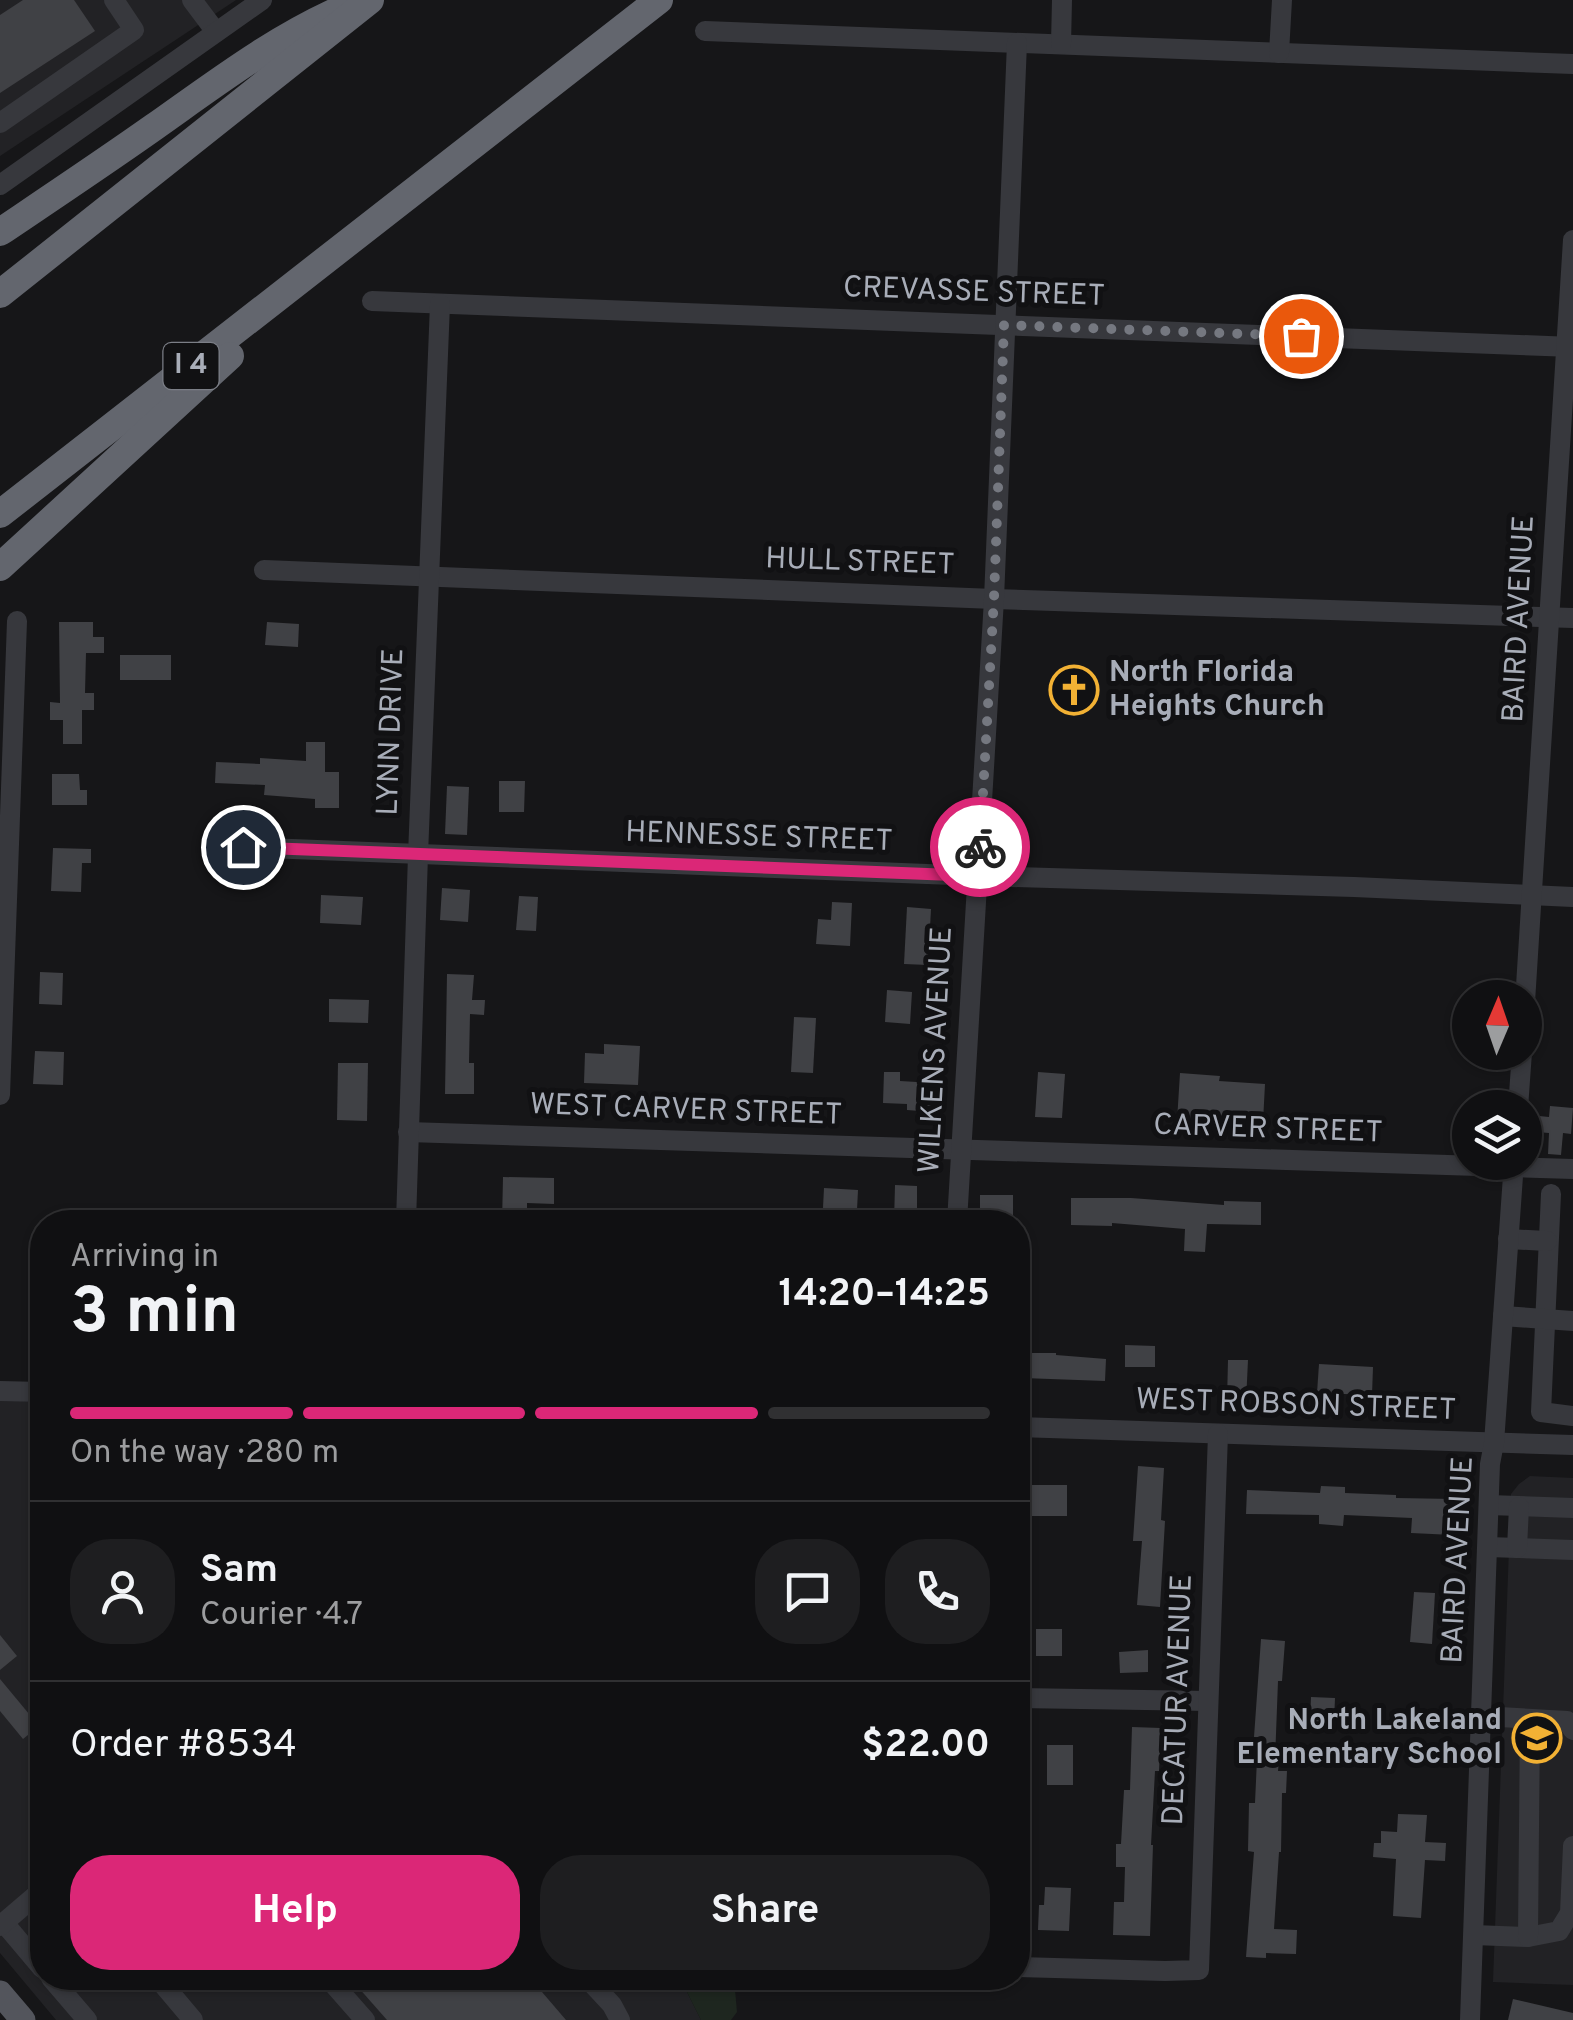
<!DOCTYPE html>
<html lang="en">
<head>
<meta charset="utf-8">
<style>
	body { margin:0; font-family:Overpass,sans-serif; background:#1e1e20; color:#f1f3f6; height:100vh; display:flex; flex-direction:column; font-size:38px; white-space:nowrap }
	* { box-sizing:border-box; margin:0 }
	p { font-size:32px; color:#9c9d9f }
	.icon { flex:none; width:55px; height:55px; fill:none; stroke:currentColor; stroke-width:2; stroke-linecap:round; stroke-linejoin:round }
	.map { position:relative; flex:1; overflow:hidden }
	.side { position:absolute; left:30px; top:1210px; width:1000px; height:780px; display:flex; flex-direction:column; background:#101012; border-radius:40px; box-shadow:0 2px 8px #0004,0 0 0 2px #303032 }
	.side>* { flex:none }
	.needle { width:65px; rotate:2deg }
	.controls { position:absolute; left:1452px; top:980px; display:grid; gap:20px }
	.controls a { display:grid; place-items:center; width:90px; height:90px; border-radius:50%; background:#101012; box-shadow:0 2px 8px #0004,0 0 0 2px #303032; font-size:50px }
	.pin { position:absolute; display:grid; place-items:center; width:85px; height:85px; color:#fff; margin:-42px; border:5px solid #fff; border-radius:50%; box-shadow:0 2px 10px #0007 }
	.courier { position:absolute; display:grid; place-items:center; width:100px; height:100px; margin:-50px; border:8px solid #db2777; border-radius:50%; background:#fff; color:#222; box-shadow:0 2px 12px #0007 }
	.summary em { font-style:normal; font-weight:700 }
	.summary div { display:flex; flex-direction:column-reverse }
	.summary { display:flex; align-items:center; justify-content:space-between; height:170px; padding:0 40px }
	h1 { font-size:65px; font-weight:700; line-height:75px }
	.bar { display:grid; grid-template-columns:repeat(4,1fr); gap:15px 10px; align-content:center; height:120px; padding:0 40px }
	.bar i { height:12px; border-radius:8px; background:#303032 }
	.bar .active { background:#db2777 }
	.bar p { grid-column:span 4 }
	.line { display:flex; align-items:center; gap:25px; padding:0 40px; border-top:2px solid #303032 }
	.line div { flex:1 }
	.round { display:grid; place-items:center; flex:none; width:105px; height:105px; border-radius:40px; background:#1e1e20 }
	.primary-button { display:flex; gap:20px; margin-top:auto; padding:20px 40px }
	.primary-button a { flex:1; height:115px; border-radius:40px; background:#db2777; color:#fff; font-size:40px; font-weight:700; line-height:115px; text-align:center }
	.primary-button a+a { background:#1e1e20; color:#f1f3f6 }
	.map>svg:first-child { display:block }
	.built { fill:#222225 }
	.green { fill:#1e261f }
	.building { fill:#404145 }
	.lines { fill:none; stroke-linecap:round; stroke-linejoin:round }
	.minor { stroke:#37383d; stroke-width:20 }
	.major { stroke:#53555c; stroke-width:25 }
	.highway { stroke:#63666e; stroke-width:28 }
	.done { stroke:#757880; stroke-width:10; stroke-dasharray:0 18 }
	.route { stroke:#db2777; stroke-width:12 }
	.labels { text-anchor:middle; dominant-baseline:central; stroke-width:10; stroke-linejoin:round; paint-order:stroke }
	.shield { fill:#111113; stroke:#7b7e86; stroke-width:2.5 }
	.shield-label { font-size:28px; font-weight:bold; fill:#a8adb8 }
	.street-label { font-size:30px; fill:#a8adb8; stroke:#111113 }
	.poi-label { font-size:30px; font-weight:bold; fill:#a8adb8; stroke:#111113; text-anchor:start }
</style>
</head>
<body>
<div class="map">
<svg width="1573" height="2020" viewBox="0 0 1573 2020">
	<rect width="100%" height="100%" fill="#161618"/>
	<g class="built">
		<path d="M0 0H236L0 156Z"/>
		<path d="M0 1400 42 1402V1978H680L701 2020H56L0 1953Z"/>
		<path d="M1530 1476 1573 1478V1985L1493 1982 1511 1494 1519 1484Z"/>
	</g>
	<path class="green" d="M680 1978H734L737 2012 731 2020H701Z"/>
	<g class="building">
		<path d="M23 0H74L95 31 0 93V15Z"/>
		<path d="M59 622H93V637H104V653H86L85 693H94V710H82V744H63V720H50V702L60 703Z"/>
		<path d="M267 622 299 624 298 647 265 645Z"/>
		<rect x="120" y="655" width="51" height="25"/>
		<path d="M306 742H325V772H339V808H315V799L264 795 265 785 215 783 216 762 260 764V758L306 761Z"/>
		<path d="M52 774H79L80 790H87V805H52Z"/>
		<path d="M499 781H525L524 812H499Z"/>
		<path d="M447 786 469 787 467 835 445 834Z"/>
		<path d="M53 848 91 849V863H82L81 892 51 891Z"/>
		<path d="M442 888 470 890 468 922 440 920Z"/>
		<path d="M321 895 363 897 361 925 320 923Z"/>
		<path d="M519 896 538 897 536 931 516 930Z"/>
		<path d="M832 902 852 903 850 946 816 944 818 919 831 920Z"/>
		<path d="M907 907 931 909 928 965 904 964Z"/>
		<path d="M40 972 63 973 62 1005 39 1004Z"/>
		<path d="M447 974 474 975 472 1000H485L484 1015 470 1014 469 1063H474V1094H445Z"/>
		<path d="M887 990 912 992 910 1024 885 1022Z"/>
		<path d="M329 999 369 1000 368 1023 329 1022Z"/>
		<path d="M794 1017 816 1018 813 1073 791 1072Z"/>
		<path d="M604 1044 640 1046 638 1085 584 1083 585 1053 604 1054Z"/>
		<path d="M35 1051 64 1052 63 1085 33 1084Z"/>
		<path d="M338 1063H368L367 1121 337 1120Z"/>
		<path d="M884 1072H900V1081L934 1083 933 1112 907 1110V1104L883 1103Z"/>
		<path d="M1038 1072 1065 1074 1062 1118 1035 1117Z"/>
		<path d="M1180 1073 1220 1076 1219 1081 1265 1084 1263 1122 1217 1119 1216 1124 1177 1121Z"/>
		<path d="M1550 1106 1573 1108 1571 1134 1563 1133 1561 1155 1548 1154 1549 1133 1537 1132 1539 1116 1549 1117Z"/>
		<path d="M503 1177 554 1178V1204L527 1203V1222H502Z"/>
		<path d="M895 1185 917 1186V1222H894Z"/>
		<path d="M824 1188 858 1190 857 1210 823 1208Z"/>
		<path d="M980 1195H1013V1222H989V1212H980Z"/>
		<path d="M1071 1198H1131L1224 1205V1201L1261 1202V1225L1207 1224 1205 1252 1184 1251 1185 1229 1112 1223V1226L1071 1225Z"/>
		<path d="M1125 1345 1155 1346V1367H1125Z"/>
		<path d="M1024 1353H1056V1355L1106 1359 1105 1381 1023 1378Z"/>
		<path d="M1228 1360H1248L1246 1402 1227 1401Z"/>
		<path d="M1319 1364 1373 1367 1372 1395 1317 1393Z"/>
		<path d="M1138 1466 1164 1468 1161 1520 1165 1521 1160 1607 1137 1605 1142 1541H1133Z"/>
		<path d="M1022 1485H1067V1516H1031V1508H1021Z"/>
		<path d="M1321 1486 1345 1487V1493L1396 1495V1498L1454 1499 1453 1535 1411 1533 1412 1518 1344 1515 1343 1526 1319 1524V1515L1246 1514 1247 1490 1320 1493Z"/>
		<path d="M1414 1592 1435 1593 1432 1644 1410 1642Z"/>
		<rect x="1036" y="1629" width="26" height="27"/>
		<path d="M0 1635 17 1656 0 1670Z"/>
		<path d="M1261 1639 1285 1641 1282 1681H1278L1275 1760H1279L1278 1771H1287L1286 1793H1282L1281 1852H1279L1274 1929 1297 1930 1296 1954 1266 1953V1958L1246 1957 1254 1852 1248 1851 1249 1803H1255L1258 1737H1254Z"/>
		<path d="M1148 1650V1672L1120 1673 1119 1652Z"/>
		<path d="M0 1679 39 1726 23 1739 0 1711Z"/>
		<path d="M1311 1697 1335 1698 1334 1722 1310 1721Z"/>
		<path d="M1132 1727 1161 1728 1159 1771H1155L1151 1845H1153L1150 1936 1113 1935 1114 1902H1124L1125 1867H1116V1844H1121L1124 1790H1130Z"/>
		<rect x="1047" y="1745" width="26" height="40"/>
		<path d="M1398 1814 1427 1815 1425 1842 1446 1843 1445 1861 1425 1860 1421 1918 1393 1916 1396 1859 1373 1857 1374 1843H1381V1831L1397 1832Z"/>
		<path d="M1045 1887 1071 1888 1069 1931 1038 1930 1039 1905H1044Z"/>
		<path d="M350 1978H530L566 2020H387Z"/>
		<path d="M1513 1999 1573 2013V2020H1508Z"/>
	</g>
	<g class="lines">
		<g class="minor">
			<path d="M192 0 216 32"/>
			<path d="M705 31 1573 64"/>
			<path d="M1061 44 1062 0"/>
			<path d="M1279 53 1282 0"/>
			<path d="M0 123 134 30 114 0"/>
			<path d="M0 185 262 0"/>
			<path d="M372 301 1573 347"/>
			<path d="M264 570 994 599 1573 618"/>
			<path d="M243 847 978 876 1354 887 1573 897"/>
			<path d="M1525 1002 1573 240"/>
			<path d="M0 1095 17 621"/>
			<path d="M1518 1108 1522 1052"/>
			<path d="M408 1132 1573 1169"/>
			<path d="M1551 1194 1541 1412 1573 1416"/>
			<path d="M406 1222 418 855 440 304"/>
			<path d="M957 1222 994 599 1017 43"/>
			<path d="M1508 1239 1547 1241"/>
			<path d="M1503 1316 1573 1321"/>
			<path d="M0 1391 42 1392"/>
			<path d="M1018 1427 1573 1445"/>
			<path d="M1489 1505 1573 1508"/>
			<path d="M1488 1547 1573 1550"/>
			<path d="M1517 1548 1519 1507"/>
			<path d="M1018 1698 1208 1701"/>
			<path d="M1482 1716 1567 1721 1573 1730"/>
			<path d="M4 1923 42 1968"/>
			<path d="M0 1926 42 1890"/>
			<path d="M1474 1935 1528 1937 1559 1931 1570 1913 1573 1846"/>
			<path d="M1528 1937 1530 1719"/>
			<path d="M1018 1967 1165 1971 1199 1970 1218 1434"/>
			<path d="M51 1978 87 2020"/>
			<path d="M328 1978 365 2020"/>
			<path d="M587 1978 612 2005 620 2020"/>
			<path d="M161 1982 193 2020"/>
			<path d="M1470 2020 1490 1464 1494 1443 1514 1162"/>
		</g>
		<path class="major" d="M0 1993 23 2020"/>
		<g class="highway">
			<path d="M0 232C52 197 103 163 154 127 215 84 275 38 344 8"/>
			<path d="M0 294 370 0"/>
			<path d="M0 514 659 0"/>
			<path d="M0 567 230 356"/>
		</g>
	</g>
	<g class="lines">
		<path class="done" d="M980 847 994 598 1004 325 1301 336"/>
		<path class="route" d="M243 847 978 876 980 847"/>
	</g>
	<defs>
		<g id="church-ring" transform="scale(2.5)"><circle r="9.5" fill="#111113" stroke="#f2b134" stroke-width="1.5"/><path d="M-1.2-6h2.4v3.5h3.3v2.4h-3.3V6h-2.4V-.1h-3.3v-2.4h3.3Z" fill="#f2b134"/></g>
		<g id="school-ring" transform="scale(2.5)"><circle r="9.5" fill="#111113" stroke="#f2b134" stroke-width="1.5"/><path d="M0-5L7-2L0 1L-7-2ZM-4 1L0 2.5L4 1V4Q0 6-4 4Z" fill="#f2b134"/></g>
	</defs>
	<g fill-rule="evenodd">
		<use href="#church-ring" x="1074" y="690"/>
		<use href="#school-ring" x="1537" y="1738"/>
	</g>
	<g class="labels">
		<rect class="shield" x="163.5" y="343" width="55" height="46" rx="8"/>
		<g class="shield-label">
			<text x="191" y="366">I 4</text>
		</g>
		<g class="street-label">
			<text transform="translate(974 293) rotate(2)">CREVASSE STREET</text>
			<text transform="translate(860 563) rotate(2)">HULL STREET</text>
			<text transform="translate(1520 619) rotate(-87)">BAIRD AVENUE</text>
			<text transform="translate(392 732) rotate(-88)">LYNN DRIVE</text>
			<text transform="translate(759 838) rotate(2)">HENNESSE STREET</text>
			<text transform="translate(937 1050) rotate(-87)">WILKENS AVENUE</text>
			<text transform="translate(686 1111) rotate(2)">WEST CARVER STREET</text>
			<text transform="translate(1268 1130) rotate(2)">CARVER STREET</text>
			<text transform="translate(1296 1406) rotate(2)">WEST ROBSON STREET</text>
			<text transform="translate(1459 1560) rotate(-87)">BAIRD AVENUE</text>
			<text transform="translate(1179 1700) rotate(-88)">DECATUR AVENUE</text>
		</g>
		<g class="poi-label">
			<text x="1109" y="673">North Florida<tspan x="1109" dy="34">Heights Church</tspan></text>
			<text x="1502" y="1721" text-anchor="end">North Lakeland<tspan x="1502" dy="34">Elementary School</tspan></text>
		</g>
	</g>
</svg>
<div class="controls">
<a><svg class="needle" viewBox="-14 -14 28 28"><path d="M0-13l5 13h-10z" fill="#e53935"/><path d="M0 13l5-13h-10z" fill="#9c9d9f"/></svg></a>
<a><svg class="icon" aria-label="layers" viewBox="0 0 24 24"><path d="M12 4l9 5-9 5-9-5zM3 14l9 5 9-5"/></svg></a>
</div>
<div class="pin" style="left:1301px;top:336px;background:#ea580c"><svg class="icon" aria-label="bag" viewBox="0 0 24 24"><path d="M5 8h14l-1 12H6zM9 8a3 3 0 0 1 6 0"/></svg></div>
<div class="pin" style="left:243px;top:847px;background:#1f2937"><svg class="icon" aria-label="home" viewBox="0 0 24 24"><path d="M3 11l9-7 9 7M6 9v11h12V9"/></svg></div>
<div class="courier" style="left:980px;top:847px"><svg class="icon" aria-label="bike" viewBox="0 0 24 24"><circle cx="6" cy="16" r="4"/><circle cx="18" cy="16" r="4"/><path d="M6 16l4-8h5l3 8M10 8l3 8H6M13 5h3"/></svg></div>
<section class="side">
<div class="summary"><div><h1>3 min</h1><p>Arriving in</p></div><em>14:20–14:25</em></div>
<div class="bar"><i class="active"></i><i class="active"></i><i class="active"></i><i></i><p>On the way · 280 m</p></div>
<div class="line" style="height:180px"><a class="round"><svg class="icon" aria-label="person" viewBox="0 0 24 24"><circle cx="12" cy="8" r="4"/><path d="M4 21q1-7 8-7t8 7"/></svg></a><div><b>Sam</b><p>Courier · 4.7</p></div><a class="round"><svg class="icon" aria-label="chat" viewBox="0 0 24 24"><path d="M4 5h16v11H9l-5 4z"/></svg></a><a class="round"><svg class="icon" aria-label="phone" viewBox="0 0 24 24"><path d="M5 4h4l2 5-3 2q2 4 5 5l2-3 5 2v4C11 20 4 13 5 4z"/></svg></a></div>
<div class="line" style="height:130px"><div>Order #8534</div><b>$22.00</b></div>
<div class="primary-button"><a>Help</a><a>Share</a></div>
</section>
</div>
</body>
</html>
